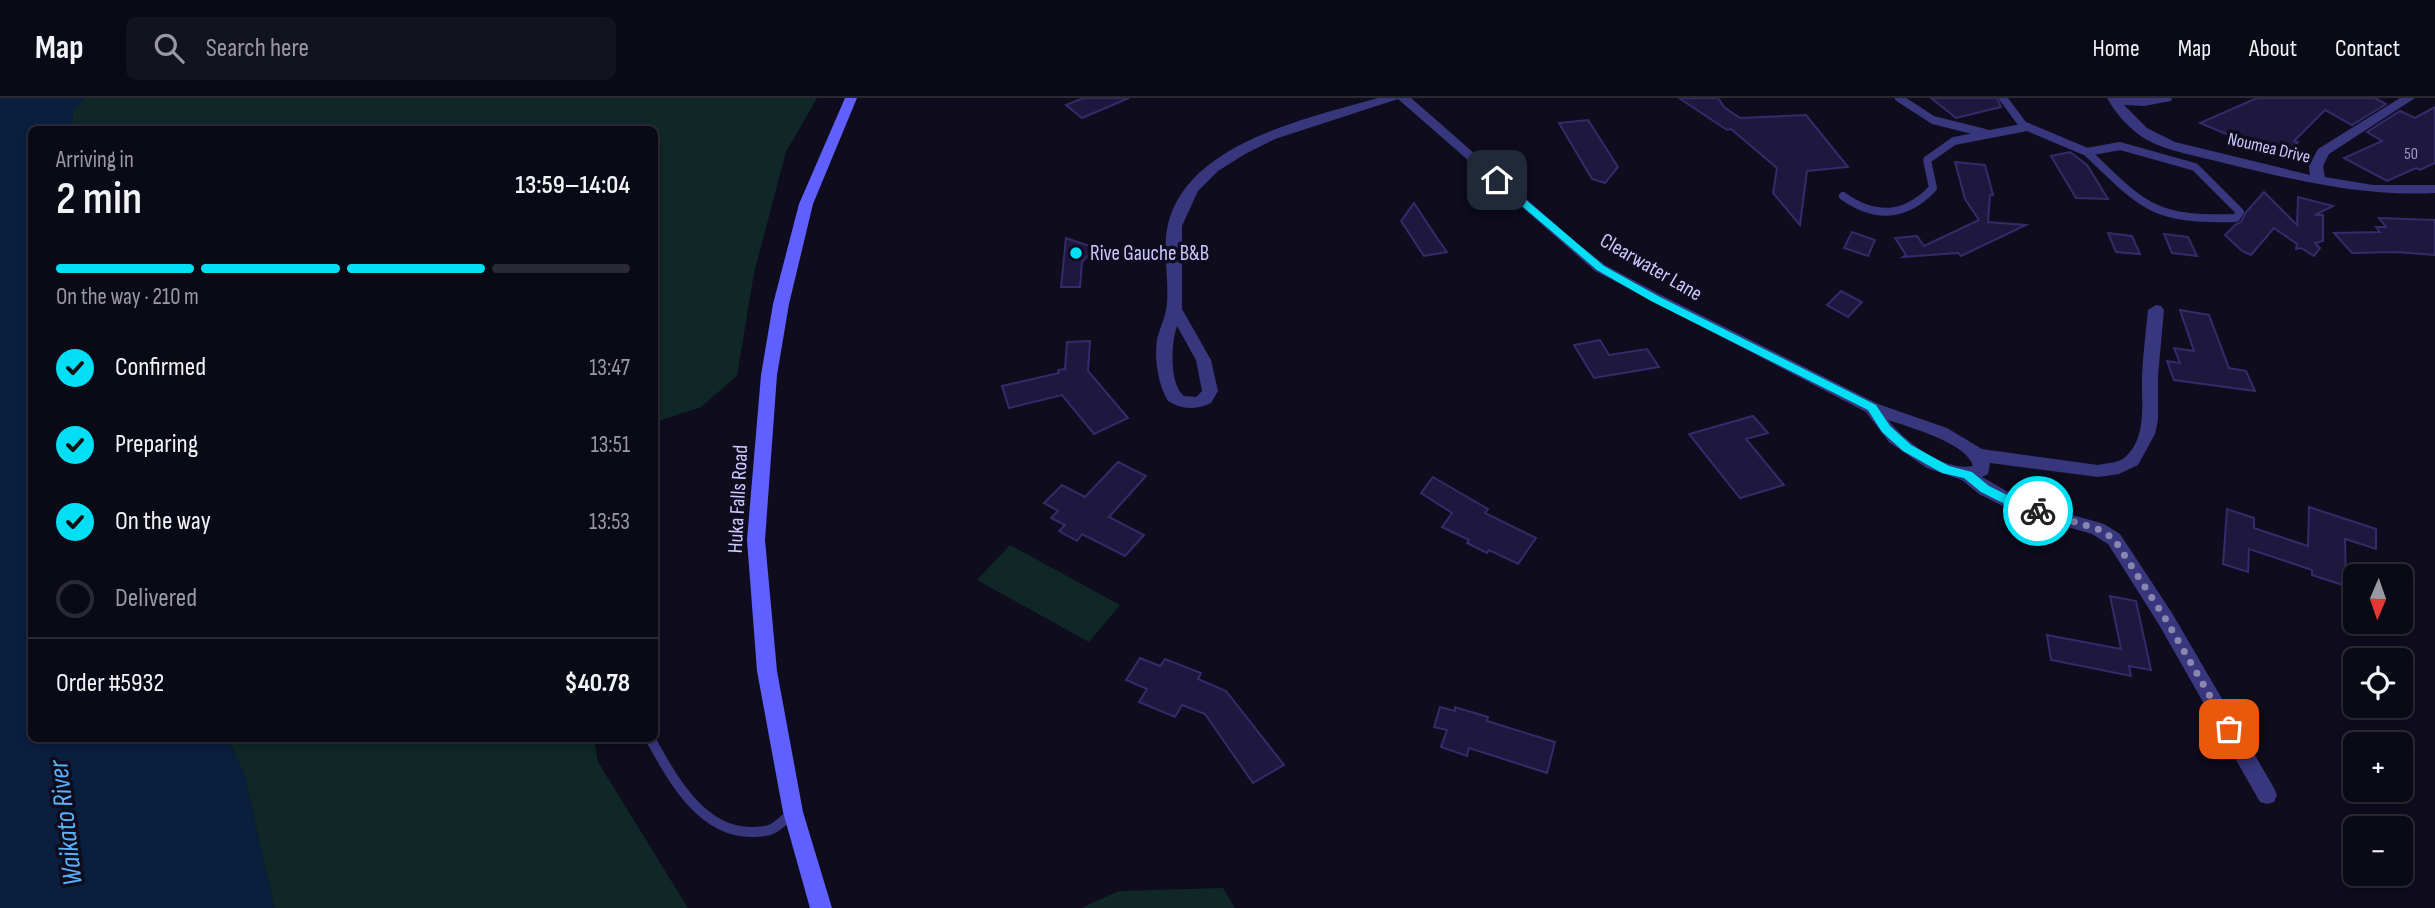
<!DOCTYPE html>
<html lang="en">
<head>
<meta charset="utf-8">
<style>
	body { margin:0; font-family:"Sofia Sans Condensed",sans-serif; background:#13121f; color:#f1f3f6; height:100vh; display:flex; flex-direction:column; font-size:26px; white-space:nowrap }
	* { box-sizing:border-box; margin:0 }
	p { font-size:23px; color:#999aa1 }
	.icon { flex:none; width:38px; height:38px; fill:none; stroke:currentColor; stroke-width:2; stroke-linecap:round; stroke-linejoin:round }
	.map { position:relative; flex:1; overflow:hidden }
	.side { position:absolute; left:28px; top:28px; width:630px; height:616px; display:flex; flex-direction:column; background:#0a0916; border-radius:10px; box-shadow:0 4px 10px #0003,0 0 0 2px #2a2a35 }
	.side>* { flex:none }
	.needle { width:46px; rotate:182deg }
	.fabs { position:absolute; left:2343px; top:466px; display:grid; gap:14px }
	.fabs a { display:grid; place-items:center; width:70px; height:70px; border-radius:10px; background:#0a0916; box-shadow:0 4px 10px #0003,0 0 0 2px #2a2a35; font-size:35px }
	.pin { position:absolute; display:grid; place-items:center; width:60px; height:60px; color:#fff; margin:-30px; border-radius:14px; box-shadow:0 4px 10px #0006 }
	.courier { position:absolute; display:grid; place-items:center; width:70px; height:70px; margin:-35px; border:5px solid #00dff3; border-radius:50%; background:#fff; color:#222; box-shadow:0 2px 9px #0007 }
	.headline em { font-style:normal; font-weight:600 }
	.headline div { display:flex; flex-direction:column-reverse }
	.headline { display:flex; align-items:center; justify-content:space-between; height:119px; padding:0 28px }
	h1 { font-size:46px; font-weight:600; line-height:52px }
	.bar { display:grid; grid-template-columns:repeat(4,1fr); gap:10px 7px; align-content:center; height:84px; padding:0 28px }
	.bar i { height:9px; border-radius:5px; background:#2a2a35 }
	.bar .on { background:#00dff3 }
	.bar p { grid-column:span 4 }
	.line { display:flex; align-items:center; gap:18px; padding:0 28px; border-top:2px solid #2a2a35 }
	.line div { flex:1 }
	ol { padding:0 28px; list-style:none }
	li { display:flex; align-items:center; gap:21px; height:77px }
	li p { margin-inline-start:auto }
	li .icon { padding:7px; border-radius:50%; background:#00dff3; color:#111; stroke-width:4 }
	li:last-child { color:#999aa1 }
	li i { width:38px; height:38px; border:4px solid #2a2a35; border-radius:50% }
	header { display:flex; align-items:center; gap:42px; box-sizing:border-box; height:98px; padding:0 35px; background:#0a0916; border-bottom:2px solid #2a2a35 }
	header strong { font-size:33px }
	nav { display:flex; gap:38px; margin-inline-start:auto; font-size:24px }
	.search { width:490px; height:63px; background:#13121f; display:flex; align-items:center; gap:18px; box-sizing:border-box; padding:0 24px; border-radius:10px; color:#999aa1; font-size:26px }
	.map>svg:first-child { display:block }
	.green { fill:#0f2726 }
	.water { fill:#0a1e3e }
	.building { fill:#1f183e; stroke:#352a6a; stroke-width:2 }
	.lines { fill:none; stroke-linecap:round; stroke-linejoin:round }
	.lane-far1 { stroke:#38367d; stroke-width:8 }
	.lane { stroke:#38367d; stroke-width:10 }
	.street { fill:#38367d; fill-rule:evenodd }
	.secondary { fill:#605fff; fill-rule:evenodd }
	.route { fill:#00dff3 }
	.done { stroke:#8a86b0; stroke-width:7; stroke-dasharray:0 12.6 }
	.poi-dot { fill:#00dff3; stroke:#0e0c1d; stroke-width:2.5 }
	.labels { text-anchor:middle; dominant-baseline:central; stroke-width:7; stroke-linejoin:round; paint-order:stroke }
	.far-number-label { font-size:16px; fill:#a29ccf }
	.far-street-label { font-size:18px; fill:#cdc8ff; stroke:#0e0c1d }
	.poi-label { font-size:21px; fill:#cdc8ff; stroke:#0e0c1d; text-anchor:start }
	.street-label { font-size:21px; fill:#cdc8ff; stroke:#0e0c1d }
	.near-water-label { font-size:28px; font-style:italic; fill:#56b4ff; stroke:#0e0c1d }
</style>
</head>
<body>
<header>
<strong>Map</strong>
<div class="search"><svg class="icon" aria-label="search" viewBox="0 0 24 24"><circle cx="10" cy="10" r="6"/><path d="M15 15l6 6"/></svg>Search here</div>
<nav><a>Home</a><a>Map</a><a>About</a><a>Contact</a></nav>
</header>
<div class="map">
<svg width="2435" height="810" viewBox="0 0 2435 810">
	<rect width="100%" height="100%" fill="#0e0c1d"/>
	<g class="green">
		<path d="M85 0H817L786 54 754 175 737 278 701 309 655 324 654 32H75L72 28 73 13Z"/>
		<path d="M1010 447 1120 507 1089 544 977 482Z"/>
		<path d="M228 641H594L598 664 688 810H274L244 676Z"/>
		<path d="M1223 790 1235 810H1081L1119 793Z"/>
	</g>
	<path class="water" d="M0 0H85L73 13 72 28 75 31 32 32V640L228 641 244 676 274 810H0Z"/>
	<g class="building">
		<path d="M1083 0H1129L1082 20 1066 7Z"/>
		<path d="M1679 0H1718L1724 9 1740 20 1806 17 1848 69 1807 73 1800 127 1773 95 1777 70 1731 31 1727 32Z"/>
		<path d="M1931 0H1997L2001 9 1956 20Z"/>
		<path d="M2257 0H2375L2386 6 2352 27 2325 12 2294 43 2298 44 2283 60 2200 25Z"/>
		<path d="M2435 9V65L2420 72 2416 70 2387 83 2344 60 2382 43 2367 34 2400 13 2415 20Z"/>
		<path d="M1588 22 1618 69 1605 85 1592 81 1559 25Z"/>
		<path d="M2070 54 2087 67 2108 101 2076 100 2051 58Z"/>
		<path d="M1955 64 1985 67 1993 97H1990L1988 124 2026 127 1961 158 1958 155 1903 159 1906 157 1895 140 1917 138 1924 148 1979 122 1965 101Z"/>
		<path d="M2264 94 2297 127 2298 99 2333 108 2315 117H2323V143L2315 145 2320 150 2314 158 2301 150 2296 151 2297 146 2274 130 2251 157 2242 153 2225 137 2235 127 2241 124 2246 114Z"/>
		<path d="M1414 105 1437 140 1447 154 1424 158 1401 123Z"/>
		<path d="M2379 120 2435 122V157L2396 154 2352 155 2334 135 2380 134 2376 129H2386Z"/>
		<path d="M1852 134 1875 142 1868 158 1844 150Z"/>
		<path d="M2108 135 2132 138 2140 156 2116 154Z"/>
		<path d="M2164 136 2188 139 2197 158 2172 155Z"/>
		<path d="M1066 140 1095 150 1082 164 1080 189H1061Z"/>
		<path d="M1841 193 1862 204 1848 219 1827 207Z"/>
		<path d="M2180 212 2209 217 2229 270 2246 273 2255 293 2174 282 2167 263 2180 265 2174 250 2194 253Z"/>
		<path d="M1600 242 1609 257 1647 251 1659 269 1594 280 1574 247Z"/>
		<path d="M1090 243 1088 273 1128 320 1094 336 1062 297 1009 310 1002 288 1059 275 1058 272 1065 271 1067 244Z"/>
		<path d="M1753 318 1768 335 1746 341 1784 387 1740 400 1689 336Z"/>
		<path d="M1118 364 1146 378 1109 419 1144 437 1125 458 1082 436 1077 443 1059 433 1065 427 1051 420 1058 413 1044 405 1062 387 1085 399Z"/>
		<path d="M1433 379 1488 411 1485 415 1536 440 1518 466 1489 452 1487 455 1467 445 1469 442 1442 429 1452 415 1421 395Z"/>
		<path d="M2309 409 2376 431V451L2345 441 2346 488 2312 477V472L2249 451 2248 474 2223 466 2227 411 2254 420V430L2308 448Z"/>
		<path d="M2110 498 2136 503 2151 572 2129 568 2131 578 2051 562 2047 537 2121 551Z"/>
		<path d="M1140 560 1160 568 1165 561 1201 575 1198 581 1226 593 1284 667 1253 685 1205 616 1182 607 1175 619 1139 604 1147 591 1126 582Z"/>
		<path d="M1440 609 1455 613V609L1488 619 1487 623 1555 644 1547 675 1469 650 1467 658 1441 649 1447 632 1434 629Z"/>
	</g>
	<g class="lines">
		<g class="lane-far1">
			<path d="M1899 0 1933 22 1985 35"/>
			<path d="M2003 0 2023 27 2087 54"/>
			<path d="M2120 48 2195 69 2240 114 2236 120C2153 122 2145 110 2087 54Z"/>
			<path d="M1843 98C1875 121 1906 119 1933 90L1927 62 1954 43 2027 29"/>
		</g>
		<path class="lane" d="M650 640C672 680 702 737 755 734 761 733 766 734 772 731 780 727 786 720 793 714"/>
		<g class="street">
			<path d="M1378 0H1411L1577 145 1605 167 1659 196 1878 306 1947 330 1982 351 2098 367C2107 365 2117 365 2124 360 2148 341 2141 303 2142 277 2143 255 2146 234 2148 212L2156 207 2161 208 2164 212 2158 278V322L2155 336 2138 367 2119 376 2098 379 1990 365 1988 376 1982 379 2024 403 2104 426 2120 436 2172 515 2274 690 2277 697 2274 704 2267 706 2260 704 2158 525 2108 446 2092 436 2013 413 1979 396 1962 382 1927 370 1889 344 1866 314 1595 173 1398 1 1275 41 1245 56 1218 73 1198 93 1182 128V211L1211 262 1218 293 1211 305C1196 312 1182 312 1168 303 1158 286 1154 261 1157 241 1160 229 1166 218 1167 205 1169 179 1162 152 1168 126 1188 44 1309 20 1378 0ZM1177 228 1196 262 1202 293 1196 299 1184 298C1169 286 1171 245 1177 228ZM1888 322C1909 329 1967 345 1973 368 1944 374 1905 343 1888 322Z"/>
			<path d="M2107 0H2172L2171 3 2144 8 2124 7 2147 30 2175 44 2310 77 2309 68 2318 51 2400 0H2415L2329 56 2323 68 2325 79 2373 87H2435V95C2362 99 2294 82 2224 65 2198 58 2170 54 2147 42 2130 32 2116 16 2107 0Z"/>
		</g>
		<path class="secondary" d="M845 0H857L813 106 789 206 777 277 765 442 777 573 803 714 832 810H810L783 714 757 573 747 442 761 277 773 206 799 106Z"/>
	</g>
	<path class="route" d="M1494 80H1500L1604 168 1658 198 1876 307 1890 328 1911 347 1949 368 1972 374 1989 388 2023 405 2042 410V417L2015 411 1981 394 1964 380 1942 375 1903 353 1882 334 1868 312 1651 203 1597 172 1494 84Z"/>
	<g class="lines">
		<path class="done" d="M2038 413 2098 431 2114 441 2165 520 2229 631"/>
	</g>
	<circle class="poi-dot" cx="1076" cy="155" r="7"/>
	<g class="labels">
		<g class="far-number-label">
			<text x="2411" y="56">50</text>
		</g>
		<g class="far-street-label">
			<text transform="translate(2269 50) rotate(13)">Noumea Drive</text>
		</g>
		<g class="poi-label">
			<text x="1090" y="155">Rive Gauche B&amp;B</text>
		</g>
		<g class="street-label">
			<text transform="translate(1651 169) rotate(30)">Clearwater Lane</text>
			<text transform="translate(738 401) rotate(-87)">Huka Falls Road</text>
		</g>
		<g class="near-water-label">
			<text transform="translate(66 725) rotate(-97)">Waikato River</text>
		</g>
	</g>
</svg>
<div class="fabs">
<a><svg class="needle" viewBox="-14 -14 28 28"><path d="M0-13l5 13h-10z" fill="#e53935"/><path d="M0 13l5-13h-10z" fill="#999aa1"/></svg></a>
<a><svg class="icon" aria-label="locate" viewBox="0 0 24 24"><circle cx="12" cy="12" r="6"/><path d="M12 2v4M12 18v4M2 12h4M18 12h4"/></svg></a>
<a>+</a>
<a>−</a>
</div>
<div class="pin" style="left:2229px;top:631px;background:#ea580c"><svg class="icon" aria-label="bag" viewBox="0 0 24 24"><path d="M5 8h14l-1 12H6zM9 8a3 3 0 0 1 6 0"/></svg></div>
<div class="pin" style="left:1497px;top:82px;background:#1f2937"><svg class="icon" aria-label="home" viewBox="0 0 24 24"><path d="M3 11l9-7 9 7M6 9v11h12V9"/></svg></div>
<div class="courier" style="left:2038px;top:413px"><svg class="icon" aria-label="bike" viewBox="0 0 24 24"><circle cx="6" cy="16" r="4"/><circle cx="18" cy="16" r="4"/><path d="M6 16l4-8h5l3 8M10 8l3 8H6M13 5h3"/></svg></div>
<section class="side">
<div class="headline"><div><h1>2 min</h1><p>Arriving in</p></div><em>13:59–14:04</em></div>
<div class="bar"><i class="on"></i><i class="on"></i><i class="on"></i><i></i><p>On the way · 210 m</p></div>
<ol>
<li><svg class="icon" aria-label="check" viewBox="0 0 24 24"><path d="M5 12l5 5 9-10"/></svg>Confirmed<p>13:47</p></li>
<li><svg class="icon" aria-label="check" viewBox="0 0 24 24"><path d="M5 12l5 5 9-10"/></svg>Preparing<p>13:51</p></li>
<li><svg class="icon" aria-label="check" viewBox="0 0 24 24"><path d="M5 12l5 5 9-10"/></svg>On the way<p>13:53</p></li>
<li><i></i>Delivered</li>
</ol>
<div class="line" style="height:91px"><div>Order #5932</div><b>$40.78</b></div>
</section>
</div>
</body>
</html>
